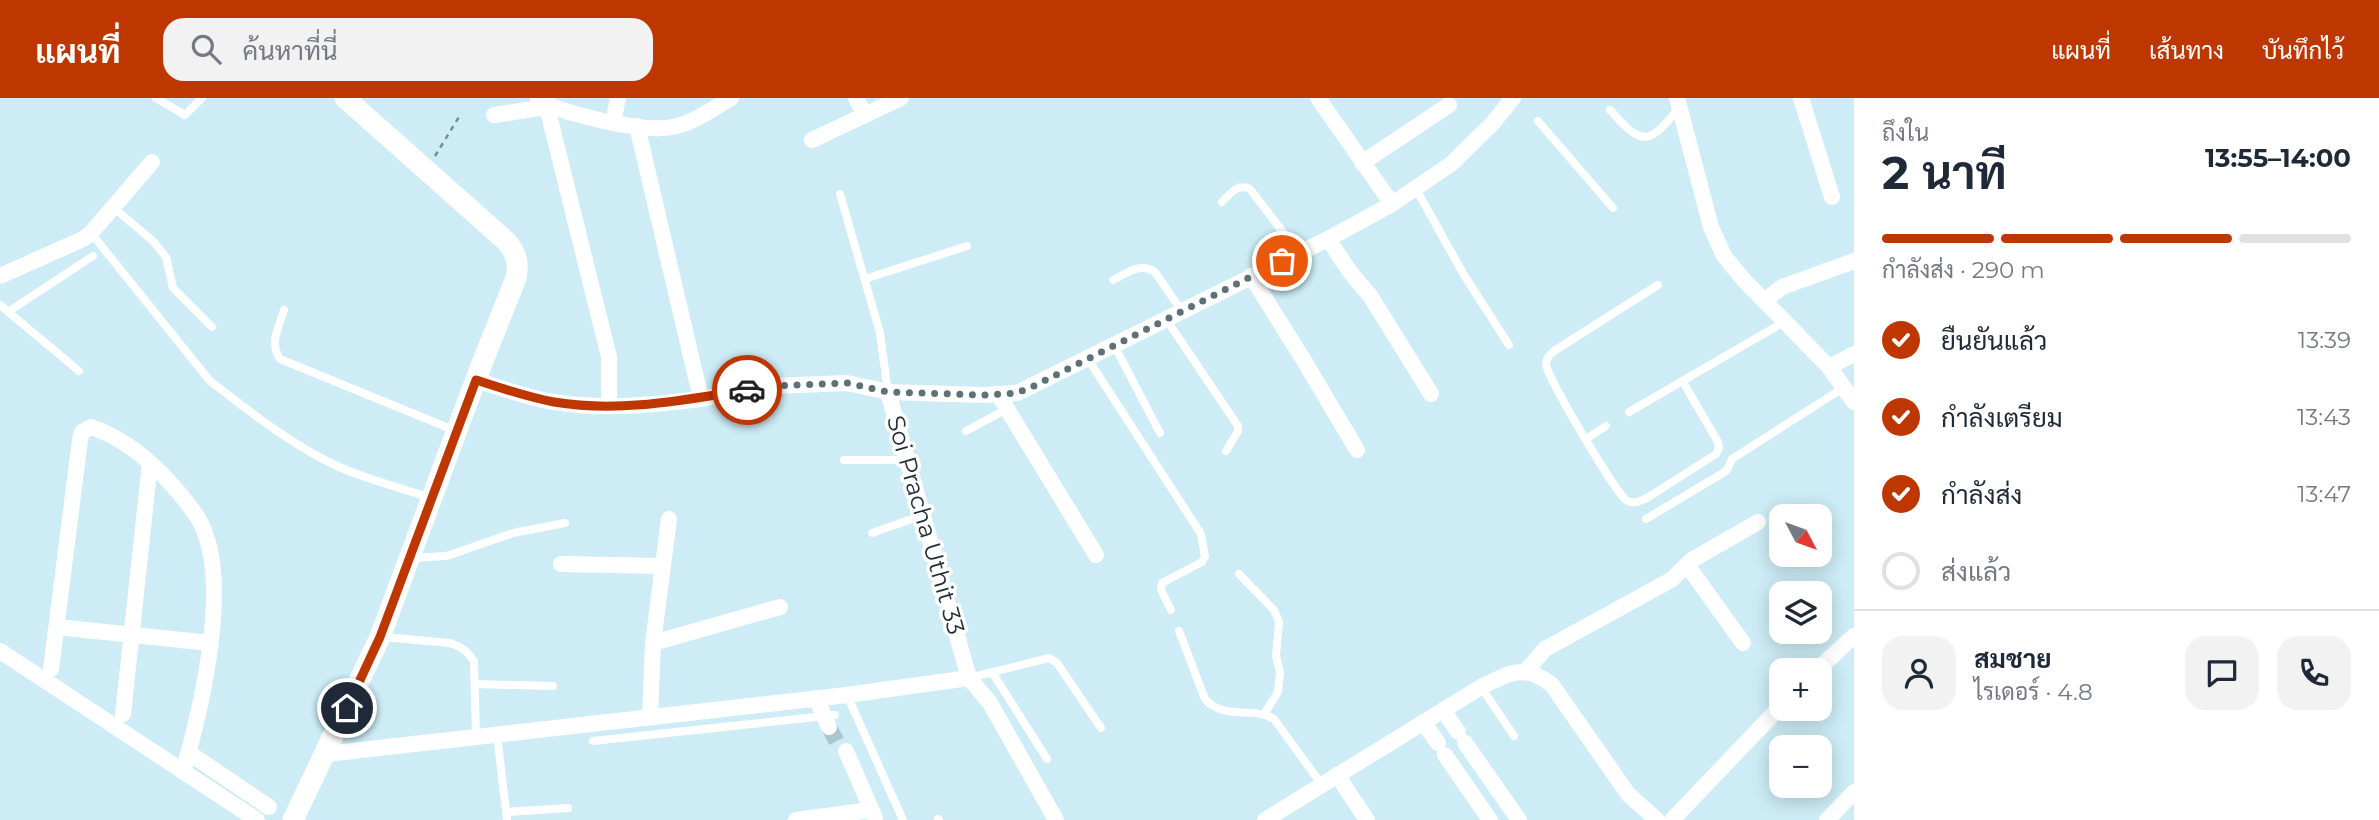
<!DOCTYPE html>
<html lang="th">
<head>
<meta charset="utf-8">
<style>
	body { margin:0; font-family:Montserrat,Sarabun,sans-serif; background:#f2f2f3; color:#1f2937; height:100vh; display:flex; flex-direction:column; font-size:26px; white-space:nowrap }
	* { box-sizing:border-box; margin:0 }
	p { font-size:23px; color:#747a83 }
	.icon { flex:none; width:38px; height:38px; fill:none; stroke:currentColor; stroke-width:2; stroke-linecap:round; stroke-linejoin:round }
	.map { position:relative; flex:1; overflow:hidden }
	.details { display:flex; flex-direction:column; background:#fff; width:525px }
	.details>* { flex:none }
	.needle { width:46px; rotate:131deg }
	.tools { position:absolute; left:1769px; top:406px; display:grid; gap:14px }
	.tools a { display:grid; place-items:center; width:63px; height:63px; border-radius:14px; background:#fff; box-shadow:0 4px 18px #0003; font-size:35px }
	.pin { position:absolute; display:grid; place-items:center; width:60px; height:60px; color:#fff; margin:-30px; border:4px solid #fff; border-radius:50%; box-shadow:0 2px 7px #0007 }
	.courier { position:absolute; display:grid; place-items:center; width:70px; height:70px; margin:-35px; border:5px solid #bf3700; border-radius:50%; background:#fff; color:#222; box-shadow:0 2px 9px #0007 }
	.head em { font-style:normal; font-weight:700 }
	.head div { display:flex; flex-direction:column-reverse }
	.head { display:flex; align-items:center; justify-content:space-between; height:119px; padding:0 28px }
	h1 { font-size:46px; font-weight:700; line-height:52px }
	.bar { display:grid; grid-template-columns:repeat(4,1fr); gap:10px 7px; align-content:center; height:84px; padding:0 28px }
	.bar i { height:9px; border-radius:5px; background:#e0e1e3 }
	.bar .selected { background:#bf3700 }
	.bar p { grid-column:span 4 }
	.line { display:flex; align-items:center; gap:18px; padding:0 28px; border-top:2px solid #e0e1e3 }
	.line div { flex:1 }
	.round { display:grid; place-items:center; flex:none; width:74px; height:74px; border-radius:21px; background:#f2f2f3 }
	ol { padding:0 28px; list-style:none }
	li { display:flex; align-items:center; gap:21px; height:77px }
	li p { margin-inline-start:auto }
	li .icon { padding:7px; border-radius:50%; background:#bf3700; color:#fff; stroke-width:4 }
	li:last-child { color:#747a83 }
	li i { width:38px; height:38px; border:4px solid #e0e1e3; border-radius:50% }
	header { display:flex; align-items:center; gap:42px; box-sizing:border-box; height:98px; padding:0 35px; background:#bf3700; color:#fff }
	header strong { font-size:33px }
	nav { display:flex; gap:38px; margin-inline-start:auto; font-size:24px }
	.search { width:490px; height:63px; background:#f2f2f3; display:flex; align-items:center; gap:18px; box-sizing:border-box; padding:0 24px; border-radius:21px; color:#747a83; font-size:26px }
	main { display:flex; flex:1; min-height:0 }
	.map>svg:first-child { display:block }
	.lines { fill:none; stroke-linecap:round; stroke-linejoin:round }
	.minor-tunnel { stroke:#abc6ce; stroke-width:16; stroke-dasharray:16 8; stroke-linecap:butt }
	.path { stroke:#798e94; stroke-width:2.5; stroke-dasharray:5 5; stroke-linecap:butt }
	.service { stroke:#fff; stroke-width:8 }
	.minor { stroke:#fff; stroke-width:16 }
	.tertiary { stroke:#fff; stroke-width:21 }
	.done { stroke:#5e7176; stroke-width:7; stroke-dasharray:0 12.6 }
	.route { stroke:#bf3700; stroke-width:9 }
	.labels { text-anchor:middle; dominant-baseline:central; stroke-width:7; stroke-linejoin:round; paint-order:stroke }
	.street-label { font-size:24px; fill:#232f32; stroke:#fff }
</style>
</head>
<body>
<header>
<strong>แผนที่</strong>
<div class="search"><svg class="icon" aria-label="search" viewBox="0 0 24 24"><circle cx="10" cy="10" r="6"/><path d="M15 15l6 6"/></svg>ค้นหาที่นี่</div>
<nav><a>แผนที่</a><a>เส้นทาง</a><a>บันทึกไว้</a></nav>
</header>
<main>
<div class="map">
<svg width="1854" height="722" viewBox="0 0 1854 722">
	<rect width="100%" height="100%" fill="#cdecf5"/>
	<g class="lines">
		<path class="minor-tunnel" d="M829 629 838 646"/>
		<path class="path" d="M435 58 459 19"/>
		<g class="service">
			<path d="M156 0 185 17 202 0"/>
			<path d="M1610 12C1642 48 1648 48 1679 10"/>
			<path d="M1538 23 1613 110"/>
			<path d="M1416 91 1464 177 1509 247"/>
			<path d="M840 96 880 235 888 294"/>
			<path d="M1222 104C1230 96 1237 85 1250 91L1299 155"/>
			<path d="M114 110 153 143 166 159 173 190 212 229"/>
			<path d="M91 135 210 283C250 314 293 348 339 369 369 382 401 390 431 400"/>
			<path d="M865 181 967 148"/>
			<path d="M1113 182C1127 175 1141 164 1155 174L1181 212"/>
			<path d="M1658 187 1554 253C1550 257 1546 260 1546 266 1546 278 1616 395 1626 402 1633 407 1640 403 1647 400L1716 356 1719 350 1718 344 1683 284"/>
			<path d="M0 207 79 273"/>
			<path d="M284 212C279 229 269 245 280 261L456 333"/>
			<path d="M8 214 93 158"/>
			<path d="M1166 221 1238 328V333L1226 353"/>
			<path d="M1114 247 1160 335"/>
			<path d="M1088 261 1201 436 1205 459 1202 464 1162 485 1161 492 1171 512"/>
			<path d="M1629 314 1784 224"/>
			<path d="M966 333 1007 311"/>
			<path d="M1586 341 1606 328"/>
			<path d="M844 362H907"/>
			<path d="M1646 421 1723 375 1727 372 1732 361 1843 290"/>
			<path d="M872 435 923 417"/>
			<path d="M412 460 447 458 513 435 565 425"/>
			<path d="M1239 476 1274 512 1279 524 1276 558 1280 574 1278 594 1265 615"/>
			<path d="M1179 533 1205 601C1225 623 1252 608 1274 621L1322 687"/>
			<path d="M383 539 450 545C462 549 467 553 474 563L476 638"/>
			<path d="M992 574 1047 661"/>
			<path d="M969 580 1049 560 1057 565 1101 630"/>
			<path d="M475 586 553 588"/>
			<path d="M1481 589 1514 638"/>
			<path d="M847 597 903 722"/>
			<path d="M497 636 507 722"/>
			<path d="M593 643 835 617"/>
			<path d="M506 714 568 710"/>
			<path d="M938 721 939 722"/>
		</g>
		<g class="minor">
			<path d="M856 0 865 17"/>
			<path d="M1318 0 1392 106"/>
			<path d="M1677 0 1711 129 1724 158 1743 181 1829 269 1854 304"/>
			<path d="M1801 0 1832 99"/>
			<path d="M538 2C565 16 642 35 672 29 694 25 712 11 731 0"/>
			<path d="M546 5 609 259V308"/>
			<path d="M494 17 546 9"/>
			<path d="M613 25 618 0"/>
			<path d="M812 42 901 0"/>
			<path d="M1362 65 1449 7"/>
			<path d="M1328 141 1350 174 1371 199 1431 296"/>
			<path d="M0 178 83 141 91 135 152 64"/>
			<path d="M1251 178 1303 261 1357 352"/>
			<path d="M1764 203 1782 189 1854 163"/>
			<path d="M1829 269 1854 256"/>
			<path d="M476 282C501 290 528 300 554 304 603 312 652 307 701 301L637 28"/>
			<path d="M998 296 1096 457"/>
			<path d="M701 301 772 288 847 285 888 294 983 297 1017 295 1328 141 1392 106 1451 66 1492 26 1513 0"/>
			<path d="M561 466 663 468"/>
			<path d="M1687 467 1743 545"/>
			<path d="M57 529 210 545"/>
			<path d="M653 545 780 509"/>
			<path d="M0 553 257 722"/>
			<path d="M51 571 80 342 82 334 91 329C118 338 142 356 162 376 175 390 189 405 199 422 233 481 201 611 183 674"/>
			<path d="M1817 572 1854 538"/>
			<path d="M1525 574 1545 551 1671 482 1692 462 1758 424"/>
			<path d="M969 580 990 605 1056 722"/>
			<path d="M816 600 829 629"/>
			<path d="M1443 612 1458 634"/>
			<path d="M123 616 150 365"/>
			<path d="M650 618 653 545 669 421"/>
			<path d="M1423 624 1438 645"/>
			<path d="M1465 645 1519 722"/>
			<path d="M846 653 875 720"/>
			<path d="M189 655 269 709"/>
			<path d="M326 656 847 597 969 580 888 294"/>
			<path d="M1445 657 1490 722"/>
			<path d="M1337 677 1367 722"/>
			<path d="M796 722 871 712"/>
			<path d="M1265 722 1481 589C1509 575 1525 565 1552 587L1628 696 1657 722"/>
			<path d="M1672 722 1782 607"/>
			<path d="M1827 722 1854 694"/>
		</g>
		<path class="tertiary" d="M293 722 380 539 479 273 516 180C519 164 517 157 507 144L345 0"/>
	</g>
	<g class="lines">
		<path class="done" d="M747 292 772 288 847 285 888 294 983 297 1017 295 1036 287 1282 163"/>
		<path class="route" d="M347 610 380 539 476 282C501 290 527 299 554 304 620 315 683 302 747 292"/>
	</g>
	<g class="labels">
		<g class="street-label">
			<text transform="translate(926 427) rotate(74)">Soi Pracha Uthit 33</text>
		</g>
	</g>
</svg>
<div class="tools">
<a><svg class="needle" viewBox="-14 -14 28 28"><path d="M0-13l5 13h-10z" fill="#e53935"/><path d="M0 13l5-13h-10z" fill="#747a83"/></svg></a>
<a><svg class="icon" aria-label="layers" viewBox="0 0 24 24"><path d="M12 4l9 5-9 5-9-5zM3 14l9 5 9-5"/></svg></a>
<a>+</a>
<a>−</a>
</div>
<div class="pin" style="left:1282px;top:163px;background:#ea580c"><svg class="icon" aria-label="bag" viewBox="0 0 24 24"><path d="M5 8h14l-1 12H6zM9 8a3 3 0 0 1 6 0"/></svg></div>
<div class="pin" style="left:347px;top:610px;background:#1f2937"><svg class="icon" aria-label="home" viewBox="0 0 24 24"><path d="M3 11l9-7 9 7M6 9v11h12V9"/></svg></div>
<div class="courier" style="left:747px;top:292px"><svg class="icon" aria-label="car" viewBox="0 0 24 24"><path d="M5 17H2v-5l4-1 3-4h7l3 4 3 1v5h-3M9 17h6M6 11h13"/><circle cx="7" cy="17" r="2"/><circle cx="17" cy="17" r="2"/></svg></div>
</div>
<section class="details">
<div class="head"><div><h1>2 นาที</h1><p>ถึงใน</p></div><em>13:55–14:00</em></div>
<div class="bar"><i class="selected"></i><i class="selected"></i><i class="selected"></i><i></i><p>กำลังส่ง · 290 m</p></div>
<ol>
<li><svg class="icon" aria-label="check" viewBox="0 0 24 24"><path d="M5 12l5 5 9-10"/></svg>ยืนยันแล้ว<p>13:39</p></li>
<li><svg class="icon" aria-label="check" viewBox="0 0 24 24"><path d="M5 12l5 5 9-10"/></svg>กำลังเตรียม<p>13:43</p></li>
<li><svg class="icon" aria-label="check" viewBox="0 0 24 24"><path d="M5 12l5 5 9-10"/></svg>กำลังส่ง<p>13:47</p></li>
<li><i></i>ส่งแล้ว</li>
</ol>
<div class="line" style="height:126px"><a class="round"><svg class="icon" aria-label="person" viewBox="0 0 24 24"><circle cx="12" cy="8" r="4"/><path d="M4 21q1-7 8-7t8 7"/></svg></a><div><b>สมชาย</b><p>ไรเดอร์ · 4.8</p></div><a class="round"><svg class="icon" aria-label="chat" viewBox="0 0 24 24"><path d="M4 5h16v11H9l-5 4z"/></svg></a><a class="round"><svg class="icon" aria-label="phone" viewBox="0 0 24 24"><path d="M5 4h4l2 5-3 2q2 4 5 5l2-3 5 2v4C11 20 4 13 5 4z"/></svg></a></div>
</section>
</main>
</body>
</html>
